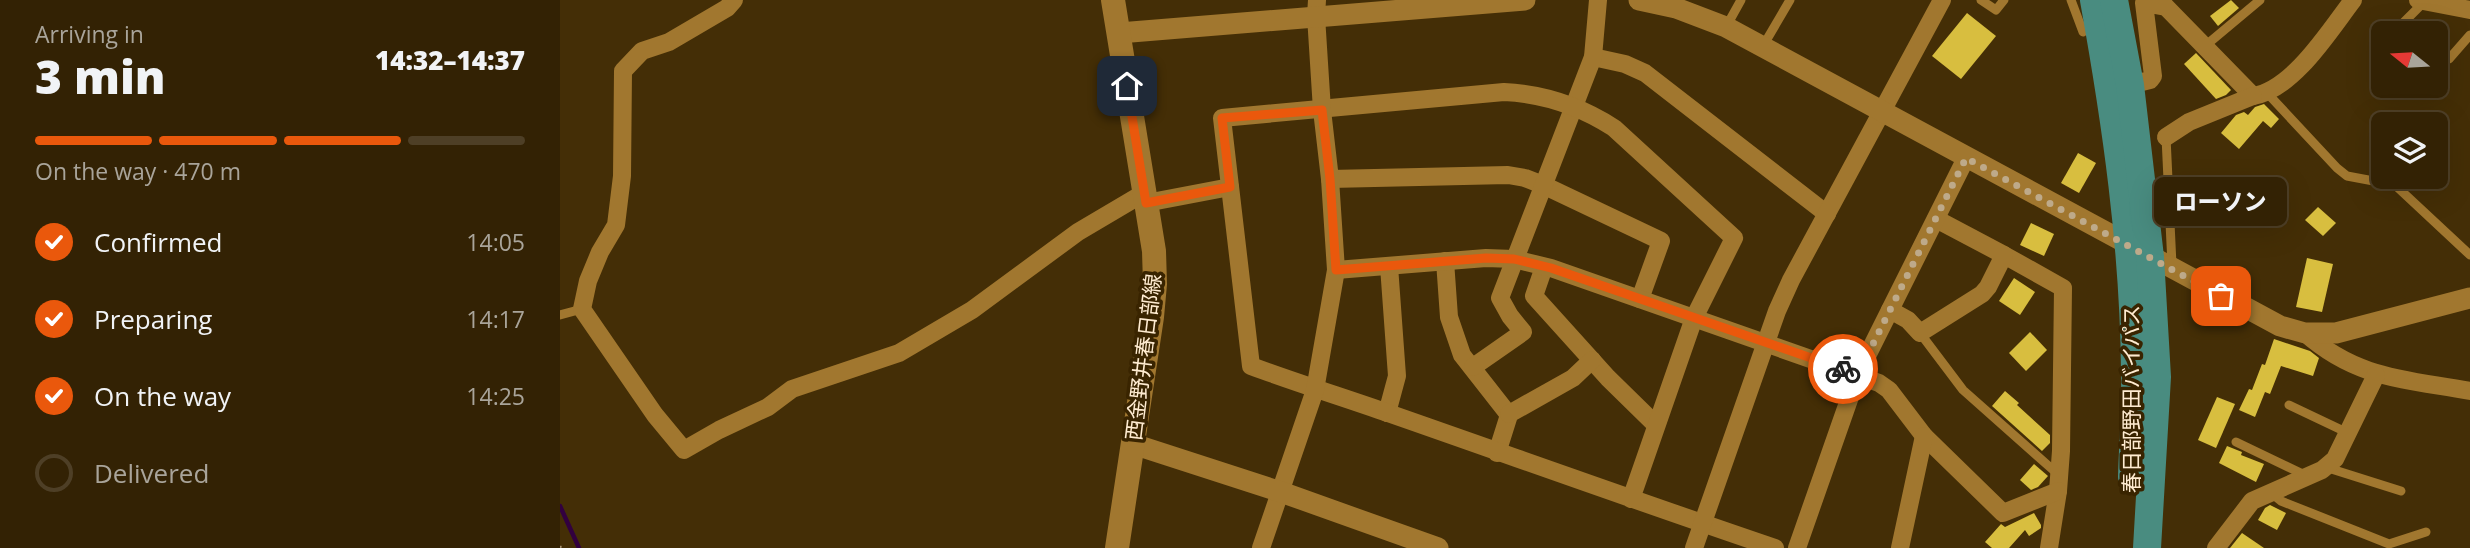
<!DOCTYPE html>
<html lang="en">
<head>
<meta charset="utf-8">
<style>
	body { margin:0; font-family:"Open Sans","Noto Sans JP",sans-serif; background:#3b2a0e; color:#f1f3f6; height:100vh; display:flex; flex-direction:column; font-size:26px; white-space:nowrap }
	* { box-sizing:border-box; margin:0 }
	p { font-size:23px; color:#a9a49a }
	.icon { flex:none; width:38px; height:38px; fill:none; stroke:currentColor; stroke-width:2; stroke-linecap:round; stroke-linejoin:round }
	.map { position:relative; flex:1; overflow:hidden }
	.sheet { display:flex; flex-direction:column; background:#332204; width:560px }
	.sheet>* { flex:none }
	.needle { width:46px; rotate:288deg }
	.fabs { position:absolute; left:1811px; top:21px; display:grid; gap:14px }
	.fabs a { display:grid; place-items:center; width:77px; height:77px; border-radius:10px; background:#332204; box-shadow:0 7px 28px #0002,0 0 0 2px #4e3f26; font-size:35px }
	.pin { position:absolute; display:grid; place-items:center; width:60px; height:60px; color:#fff; margin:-30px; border-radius:14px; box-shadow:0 4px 10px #0006 }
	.courier { position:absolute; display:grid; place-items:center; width:70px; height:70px; margin:-35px; border:5px solid #ea580c; border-radius:50%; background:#fff; color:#222; box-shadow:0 2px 9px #0007 }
	.bubble { position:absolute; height:49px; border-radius:10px; background:#332204; box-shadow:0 7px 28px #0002,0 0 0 2px #4e3f26; font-size:23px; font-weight:800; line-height:49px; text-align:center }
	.head em { font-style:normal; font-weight:800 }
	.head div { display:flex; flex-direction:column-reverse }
	.head { display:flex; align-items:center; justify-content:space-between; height:119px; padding:0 35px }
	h1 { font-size:46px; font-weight:800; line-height:52px }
	.bar { display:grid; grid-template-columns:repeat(4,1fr); gap:10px 7px; align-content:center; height:84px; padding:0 35px }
	.bar i { height:9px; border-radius:5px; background:#4e3f26 }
	.bar .active { background:#ea580c }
	.bar p { grid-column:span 4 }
	ol { padding:0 35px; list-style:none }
	li { display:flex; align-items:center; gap:21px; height:77px }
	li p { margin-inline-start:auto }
	li .icon { padding:7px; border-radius:50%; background:#ea580c; color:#fff; stroke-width:4 }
	li:last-child { color:#a9a49a }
	li i { width:38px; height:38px; border:4px solid #4e3f26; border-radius:50% }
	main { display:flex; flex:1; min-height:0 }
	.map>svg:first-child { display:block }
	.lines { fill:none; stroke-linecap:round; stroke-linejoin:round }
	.stream { stroke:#32003f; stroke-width:4.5 }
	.building { fill:#d8be3f }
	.path { stroke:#a89372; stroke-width:2.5; stroke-dasharray:2 5; stroke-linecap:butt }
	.service { stroke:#a1772f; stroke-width:9 }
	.minor { stroke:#a1772f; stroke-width:18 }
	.tertiary { stroke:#a1772f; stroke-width:21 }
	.secondary { stroke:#a1772f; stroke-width:24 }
	.trunk { stroke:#498c80; stroke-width:28 }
	.done { stroke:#beaa8a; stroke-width:7; stroke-dasharray:0 12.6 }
	.route { stroke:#ea580c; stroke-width:9 }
	.labels { text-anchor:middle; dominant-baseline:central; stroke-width:7; stroke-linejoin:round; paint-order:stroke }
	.street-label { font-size:21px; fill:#ffecd1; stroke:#392400 }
</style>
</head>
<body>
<main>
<section class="sheet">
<div class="head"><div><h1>3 min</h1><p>Arriving in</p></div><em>14:32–14:37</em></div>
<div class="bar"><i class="active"></i><i class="active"></i><i class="active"></i><i></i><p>On the way · 470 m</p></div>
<ol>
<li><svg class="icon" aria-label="check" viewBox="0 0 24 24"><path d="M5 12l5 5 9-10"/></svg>Confirmed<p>14:05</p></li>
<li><svg class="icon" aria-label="check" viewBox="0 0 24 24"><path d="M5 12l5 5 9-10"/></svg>Preparing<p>14:17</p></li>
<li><svg class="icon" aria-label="check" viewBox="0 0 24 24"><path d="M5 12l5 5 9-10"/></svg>On the way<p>14:25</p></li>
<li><i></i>Delivered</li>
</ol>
</section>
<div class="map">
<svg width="1910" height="548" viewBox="0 0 1910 548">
	<rect width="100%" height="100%" fill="#442e06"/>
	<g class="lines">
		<path class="stream" d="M0 506 19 548"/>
	</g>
	<g class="building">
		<path d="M1671 0 1679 8 1658 26 1650 16Z"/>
		<path d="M1407 13 1436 36 1401 79 1372 56Z"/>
		<path d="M1636 53 1671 90 1666 95 1656 99 1624 64Z"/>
		<path d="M1704 104 1719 119 1711 128 1703 121 1679 149 1661 133 1676 115 1684 112 1688 115 1695 107Z"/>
		<path d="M1518 153 1536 163 1519 193 1501 183Z"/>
		<path d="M1758 207 1776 223 1763 236 1745 220Z"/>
		<path d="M1471 223 1494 234 1484 256 1460 245Z"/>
		<path d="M1747 258 1773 264 1762 312 1736 307Z"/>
		<path d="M1454 278 1475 292 1460 315 1439 301Z"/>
		<path d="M1470 332 1487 350 1466 371 1449 353Z"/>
		<path d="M1714 339 1750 351 1759 358 1753 376 1721 366 1710 394 1705 392 1695 417 1679 410 1689 389 1692 390 1702 364 1705 365Z"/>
		<path d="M1445 391 1459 403 1457 405 1490 435V443L1482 451 1432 406Z"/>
		<path d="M1657 397 1675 404 1656 448 1638 440Z"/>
		<path d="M1667 446 1682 452 1681 455 1704 464 1696 482 1659 463Z"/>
		<path d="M1474 464 1488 476 1478 487 1471 490 1460 480Z"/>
		<path d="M1710 505 1726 513 1717 530 1698 520 1705 508Z"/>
		<path d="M1474 513 1481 525V528L1469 536 1465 530 1449 548H1432L1425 542 1441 524 1445 527Z"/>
		<path d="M1682 533 1704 548H1670Z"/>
	</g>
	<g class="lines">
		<path class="path" d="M0 546 1 548"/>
		<g class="service">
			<path d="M1421 0 1436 10 1444 0"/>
			<path d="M1511 0 1523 32"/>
			<path d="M1166 27 1181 0"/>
			<path d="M1838 28 1864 2"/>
			<path d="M1203 46 1230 0"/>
			<path d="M1645 46 1700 0"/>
			<path d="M1889 59 1910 35"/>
			<path d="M1708 94 1777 168 1787 176 1835 185 1910 255"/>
			<path d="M1606 137 1612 265"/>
			<path d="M0 315 22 309"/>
			<path d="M1360 333 1403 390 1500 476"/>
			<path d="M1729 405 1788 433"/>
			<path d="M1676 442 1747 476"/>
			<path d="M1765 467 1841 491"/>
			<path d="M1711 493 1721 501 1829 544 1866 532"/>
		</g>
		<g class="minor">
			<path d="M174 0 167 8 109 42 82 51 63 71 62 176 56 225 40 252 28 281 22 309 95 415 124 450 159 430 208 407 232 389 339 353 412 310 518 232 584 193"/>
			<path d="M1858 0 1910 10"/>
			<path d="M1033 57 1065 64 1085 73 1267 214"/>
			<path d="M1570 85 1590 80 1593 76 1584 3 1606 7 1693 96C1733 90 1770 30 1793 0"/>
			<path d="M1606 137 1629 122 1693 96"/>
			<path d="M770 179 948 175 965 178 983 185 1101 241 1080 299"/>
			<path d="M586 203 670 187"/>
			<path d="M1444 255 1503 288 1501 451 1498 491 1489 548"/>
			<path d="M885 261 889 317 902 355 949 415 937 453"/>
			<path d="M984 267 974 296 1048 378 1096 425"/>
			<path d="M776 270 926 258 954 259 991 268 1319 383 1329 390 1364 436 1443 513 1498 491"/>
			<path d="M1330 310 1348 320 1360 333 1422 294 1428 287 1444 255 1376 219"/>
			<path d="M1745 333C1797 379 1845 379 1910 391"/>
			<path d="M913 367 963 332 950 316 940 298 1033 57 1038 0"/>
			<path d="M827 413 837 376 829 266"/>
			<path d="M949 414 1013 378 1032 360"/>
			<path d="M1071 499 1134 318 1174 238 1054 128C1020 106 984 94 944 92L662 118 691 366C737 383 782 397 828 413 957 458 1085 504 1215 548"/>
			<path d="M701 548 755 390 776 270 770 179 762 110 756 16 757 0"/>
			<path d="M1134 548 1217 311 1231 280 1382 0"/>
			<path d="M1237 548 1298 374 1406 158"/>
			<path d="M1340 548 1364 436"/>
			<path d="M1656 548 1692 501 1762 470 1775 459 1816 375"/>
		</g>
		<g class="tertiary">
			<path d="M1079 0 1116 8 1166 27 1720 326 1745 333H1776L1910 298"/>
			<path d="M559 33 965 0"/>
			<path d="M573 444 721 492 878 548"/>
		</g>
		<path class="secondary" d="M553 0 594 251 595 284 592 317 557 548"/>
		<g class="trunk">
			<path d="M1534 0C1556 122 1574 247 1575 371 1576 406 1573 442 1572 477"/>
			<path d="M1554 0 1570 85 1590 257 1597 377 1587 548"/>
		</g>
	</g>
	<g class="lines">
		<path class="done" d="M1283 369 1298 374 1406 158 1661 296"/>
		<path class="route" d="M567 86 586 203 670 187 662 118 762 110 770 179 776 270 926 258 954 259 991 268 1283 369"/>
	</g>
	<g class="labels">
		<g class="street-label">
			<text transform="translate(583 357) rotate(-83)">西金野井春日部線</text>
			<text transform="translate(1571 399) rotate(-90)">春日部野田バイパス</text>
		</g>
	</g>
</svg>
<div class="fabs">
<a><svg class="needle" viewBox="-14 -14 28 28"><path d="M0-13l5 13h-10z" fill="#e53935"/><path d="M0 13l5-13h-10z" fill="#a9a49a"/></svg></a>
<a><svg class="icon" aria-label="layers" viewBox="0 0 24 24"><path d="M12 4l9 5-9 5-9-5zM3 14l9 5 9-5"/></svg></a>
</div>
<div class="pin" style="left:1661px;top:296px;background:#ea580c"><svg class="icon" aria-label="bag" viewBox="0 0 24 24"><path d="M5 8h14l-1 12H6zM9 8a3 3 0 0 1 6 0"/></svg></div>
<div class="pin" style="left:567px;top:86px;background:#1f2937"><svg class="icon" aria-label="home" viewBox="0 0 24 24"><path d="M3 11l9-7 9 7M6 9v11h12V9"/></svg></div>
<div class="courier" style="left:1283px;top:369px"><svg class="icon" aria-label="bike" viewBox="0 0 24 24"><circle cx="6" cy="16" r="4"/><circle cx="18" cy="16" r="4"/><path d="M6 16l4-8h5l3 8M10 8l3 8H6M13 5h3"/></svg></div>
<div class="bubble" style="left:1594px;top:177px;width:133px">ローソン</div>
</div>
</main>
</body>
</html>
